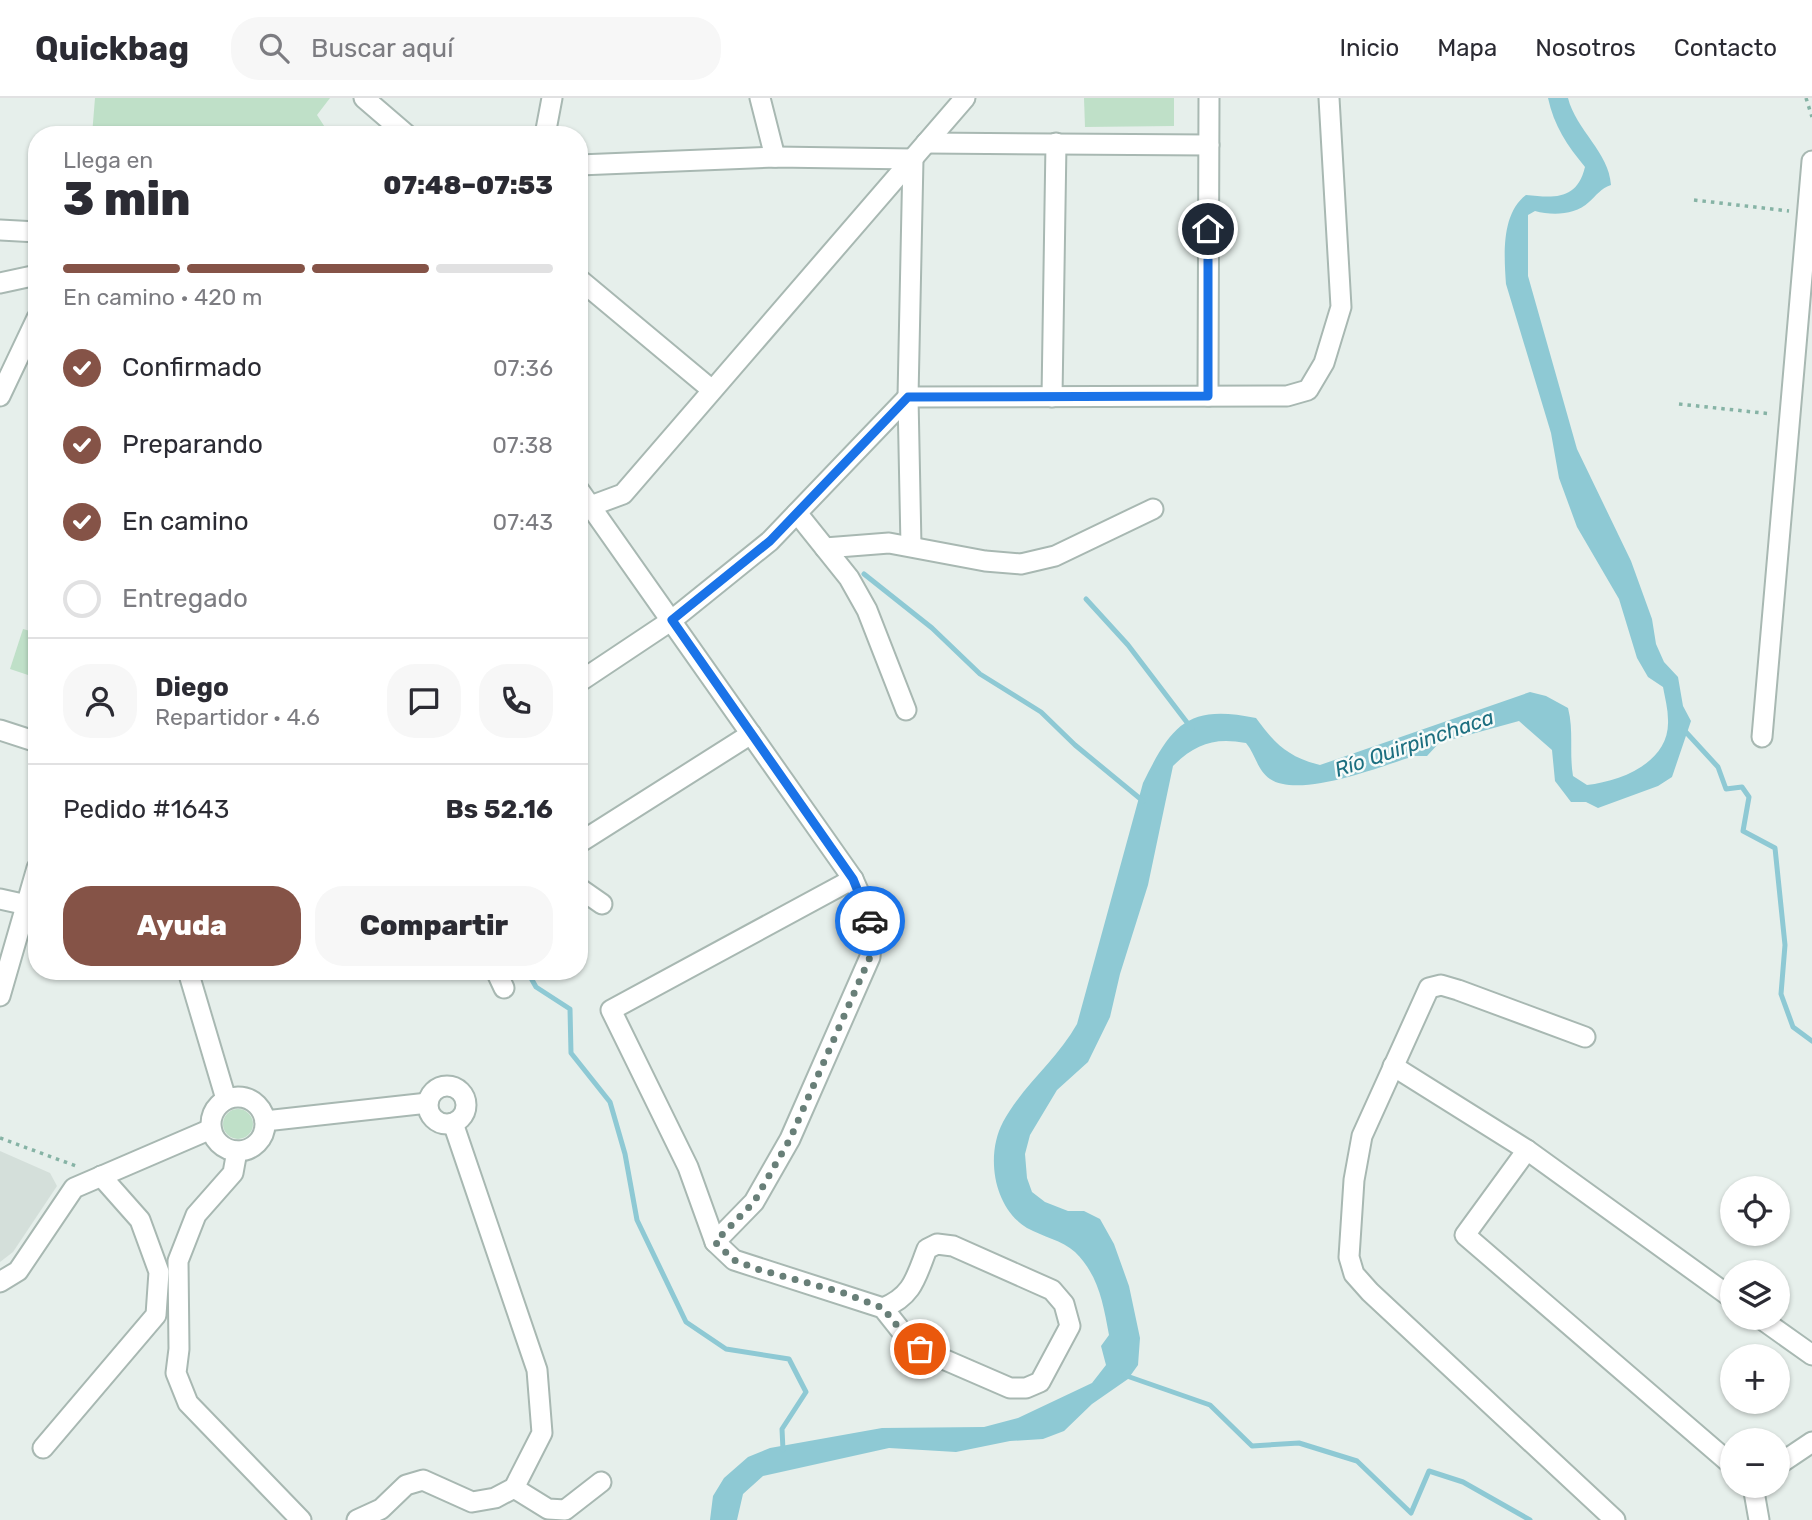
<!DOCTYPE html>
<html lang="es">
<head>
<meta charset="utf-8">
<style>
	body { margin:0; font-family:Rubik,sans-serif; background:#f7f7f7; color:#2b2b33; height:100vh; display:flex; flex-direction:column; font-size:26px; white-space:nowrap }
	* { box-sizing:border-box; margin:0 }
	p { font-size:23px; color:#7c7c81 }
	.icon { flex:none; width:38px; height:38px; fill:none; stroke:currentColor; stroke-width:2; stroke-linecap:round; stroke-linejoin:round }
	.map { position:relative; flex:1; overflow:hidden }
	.panel { position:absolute; left:28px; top:28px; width:560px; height:854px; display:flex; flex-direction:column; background:#fff; border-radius:28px; box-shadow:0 2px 5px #0004 }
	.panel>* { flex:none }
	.tools { position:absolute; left:1720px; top:1078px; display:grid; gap:14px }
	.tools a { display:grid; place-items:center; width:70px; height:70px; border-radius:50%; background:#fff; box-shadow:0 2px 5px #0004; font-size:35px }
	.pin { position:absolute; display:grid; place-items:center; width:60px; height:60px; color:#fff; margin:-30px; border:4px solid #fff; border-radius:50%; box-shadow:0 2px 7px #0007 }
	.courier { position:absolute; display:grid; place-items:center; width:70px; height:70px; margin:-35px; border:5px solid #1a73e8; border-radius:50%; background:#fff; color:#222; box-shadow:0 2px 9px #0007 }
	.headline em { font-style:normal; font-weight:800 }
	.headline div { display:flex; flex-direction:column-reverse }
	.headline { display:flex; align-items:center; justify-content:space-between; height:119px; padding:0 35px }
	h1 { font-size:46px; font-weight:800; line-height:52px }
	.bar { display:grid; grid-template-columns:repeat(4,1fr); gap:10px 7px; align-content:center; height:84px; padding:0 35px }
	.bar i { height:9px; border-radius:5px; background:#e1e1e2 }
	.bar .current { background:#855347 }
	.bar p { grid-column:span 4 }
	.line { display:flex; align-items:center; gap:18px; padding:0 35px; border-top:2px solid #e1e1e2 }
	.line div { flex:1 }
	.round { display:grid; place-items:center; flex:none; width:74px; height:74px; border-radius:28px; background:#f7f7f7 }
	ol { padding:0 35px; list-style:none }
	li { display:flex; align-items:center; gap:21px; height:77px }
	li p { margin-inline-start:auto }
	li .icon { padding:7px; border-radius:50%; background:#855347; color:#fff; stroke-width:4 }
	li:last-child { color:#7c7c81 }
	li i { width:38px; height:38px; border:4px solid #e1e1e2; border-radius:50% }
	.cta { display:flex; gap:14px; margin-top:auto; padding:14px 35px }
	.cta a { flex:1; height:80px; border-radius:28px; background:#855347; color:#fff; font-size:28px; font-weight:800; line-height:80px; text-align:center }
	.cta a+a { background:#f7f7f7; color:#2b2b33 }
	header { display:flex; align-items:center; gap:42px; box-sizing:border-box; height:98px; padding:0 35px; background:#fff; border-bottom:2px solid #e1e1e2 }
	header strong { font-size:33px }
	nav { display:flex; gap:38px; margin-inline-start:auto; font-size:24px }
	.search { width:490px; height:63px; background:#f7f7f7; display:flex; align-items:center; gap:18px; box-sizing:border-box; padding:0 24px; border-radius:28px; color:#7c7c81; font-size:26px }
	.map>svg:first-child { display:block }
	.built { fill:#d4dfda }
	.green { fill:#bfe0c8 }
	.water { fill:#8ec9d4 }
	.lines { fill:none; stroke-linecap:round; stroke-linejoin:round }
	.stream { stroke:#8ec9d4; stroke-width:5 }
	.street-casing { stroke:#a8b8b2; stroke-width:23 }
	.path { stroke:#86b3a5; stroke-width:3.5; stroke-dasharray:3.5 5; stroke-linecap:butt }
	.street { stroke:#fff; stroke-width:19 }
	.done { stroke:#687f78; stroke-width:7; stroke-dasharray:0 12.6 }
	.route { stroke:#1a73e8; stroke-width:9 }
	.labels { text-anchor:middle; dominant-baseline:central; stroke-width:5; stroke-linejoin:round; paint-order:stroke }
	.water-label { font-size:21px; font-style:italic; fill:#1c6f80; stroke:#f7fbf9 }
</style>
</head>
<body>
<header>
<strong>Quickbag</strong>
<div class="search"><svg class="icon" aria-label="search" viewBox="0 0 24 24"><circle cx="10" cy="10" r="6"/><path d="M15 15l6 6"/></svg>Buscar aquí</div>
<nav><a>Inicio</a><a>Mapa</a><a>Nosotros</a><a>Contacto</a></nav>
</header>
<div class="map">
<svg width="1812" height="1422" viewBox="0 0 1812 1422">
	<rect width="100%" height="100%" fill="#e6efeb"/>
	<path class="built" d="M0 1053 50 1075 57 1088 13 1154 0 1164Z"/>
	<g class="green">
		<path d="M95 0H330L317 17 330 37H92Z"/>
		<path d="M1084 0H1174V28L1085 29Z"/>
		<path d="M23 531 37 535V580L10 571Z"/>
		<circle cx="238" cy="1026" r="15"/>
	</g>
	<path class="water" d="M1548 0H1568C1576 32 1609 54 1611 87 1600 91 1597 97 1589 104 1575 117 1553 118 1535 113L1528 117V178L1577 351 1631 463 1652 521 1656 546 1664 564 1678 579 1683 608 1691 623 1672 679 1658 688 1598 710 1586 704H1571L1555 683 1552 652 1519 623 1439 645 1427 658H1414C1382 668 1300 701 1270 681 1257 672 1256 657 1246 645 1214 639 1195 646 1173 668L1148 787 1120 876 1110 919 1088 964 1057 992 1030 1037 1025 1056 1027 1080 1032 1094 1045 1104 1068 1113H1084L1100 1121 1114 1146 1129 1188 1140 1240 1138 1267 1128 1281 1092 1306 1064 1333 1043 1341 1010 1343 956 1354 889 1350 763 1378 743 1396 737 1422H710L713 1398 724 1380 748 1359 770 1350 882 1330 984 1329 1018 1320 1092 1285 1106 1267 1101 1248 1109 1237C1103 1205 1099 1178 1075 1154 1062 1142 1043 1139 1027 1130 994 1110 985 1058 1003 1024 1023 987 1057 962 1077 926L1143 685C1172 626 1188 606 1256 620 1275 646 1288 659 1320 667L1530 594 1546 598 1568 610C1574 633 1569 654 1573 678L1587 687C1622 683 1670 664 1668 622 1668 611 1665 600 1663 589L1648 579 1637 560 1619 501 1577 429 1559 380 1551 335 1506 186C1504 157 1501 116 1526 97 1555 100 1577 102 1585 69 1567 47 1554 28 1548 0Z"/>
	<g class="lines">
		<g class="stream">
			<path d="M864 476 932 530 980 576 1041 614 1075 647 1143 703"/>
			<path d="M1086 501 1128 547 1192 631"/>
			<path d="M1684 632 1718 669 1726 691 1742 689 1749 699 1743 733 1775 750 1785 847 1781 896 1793 929 1812 943"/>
			<path d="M527 873 536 889 570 911 571 955 610 1004 625 1056 637 1122 686 1224 726 1251 789 1261 806 1294 782 1331 783 1352"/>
			<path d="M1124 1277 1210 1307 1252 1348 1299 1345 1357 1363 1411 1415 1429 1373 1463 1384 1530 1422"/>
		</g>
		<g class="street-casing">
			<g id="street">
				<path d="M364 0 407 37"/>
				<path d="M760 0 775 59"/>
				<path d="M545 37 552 0"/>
				<path d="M926 45 1209 47"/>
				<path d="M579 67 775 59 913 61 908 299 1287 298 1308 292 1324 265 1341 209 1329 0"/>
				<path d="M0 132 37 134"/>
				<path d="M579 181 712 292"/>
				<path d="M0 185 37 177"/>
				<path d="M0 298 37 220"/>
				<path d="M1208 298 1209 0"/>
				<path d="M1052 299 1056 45"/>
				<path d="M579 392 853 781C866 809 873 828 870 859L790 1041 754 1104 715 1144"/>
				<path d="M580 412 623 396 965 0"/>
				<path d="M797 415 849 480 867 512 906 612"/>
				<path d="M825 450 889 445 985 463 1021 466 1055 458 1153 411"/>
				<path d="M579 584 672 522 770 443 908 299 911 448"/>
				<path d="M0 632 37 644"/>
				<path d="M1762 639 1812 63"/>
				<path d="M579 745 751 636"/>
				<path d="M853 781 611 912 688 1069 715 1144 734 1162 883 1210 906 1239 920 1251 1010 1290H1026L1040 1284 1070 1228 1064 1206 1052 1192 953 1148 937 1146 927 1151C916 1179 913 1198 883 1210"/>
				<path d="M579 790 602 806"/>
				<path d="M0 801 27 807"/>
				<path d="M188 873 226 1001"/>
				<path d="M496 873 504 890"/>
				<path d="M0 898 37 770"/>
				<path d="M1585 939 1458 892 1441 887 1429 890 1362 1038 1354 1082 1349 1159 1354 1176 1370 1194 1615 1422"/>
				<path d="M1393 968 1527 1052 1732 1200"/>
				<circle cx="447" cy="1007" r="19"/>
				<circle cx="238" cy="1026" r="27"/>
				<path d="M265 1023 428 1005"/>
				<path d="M1527 1052 1465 1137 1732 1367"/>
				<path d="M237 1053 233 1075 196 1117 178 1163 179 1251 176 1275 188 1305 301 1422"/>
				<path d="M0 1184 18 1173 74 1090 211 1031"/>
				<path d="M1760 1220 1812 1257"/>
				<path d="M43 1350 156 1217 159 1174 140 1122 101 1078"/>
				<path d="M1778 1367 1812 1344"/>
				<path d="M1753 1388 1759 1422"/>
				<path d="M514 1390 548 1411 565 1412 601 1384"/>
				<path d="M357 1422 381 1411 406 1387 423 1382 472 1404 495 1400 514 1390 542 1335 537 1272 453 1025"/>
			</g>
		</g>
		<g class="path">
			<path d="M1806 0 1812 19"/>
			<path d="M1694 102 1789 113"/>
			<path d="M1679 306 1772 316"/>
			<path d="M0 1040 76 1068"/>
		</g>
		<use href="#street" class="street"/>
	</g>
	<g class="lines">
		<path class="done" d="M870 823V859L790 1041 754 1104 715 1144 734 1162 757 1171 844 1195 883 1210 906 1239 920 1251"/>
		<path class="route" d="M870 823 853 781 672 522 770 443 908 299 1208 298V131"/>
	</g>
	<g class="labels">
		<g class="water-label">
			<text transform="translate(1414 645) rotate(-19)">Río Quirpinchaca</text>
		</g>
	</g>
</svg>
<div class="tools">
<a><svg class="icon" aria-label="locate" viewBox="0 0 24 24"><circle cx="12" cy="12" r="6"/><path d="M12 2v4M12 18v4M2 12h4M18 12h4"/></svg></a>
<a><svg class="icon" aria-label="layers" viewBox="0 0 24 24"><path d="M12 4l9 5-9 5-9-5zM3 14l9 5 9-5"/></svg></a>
<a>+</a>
<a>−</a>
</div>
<div class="pin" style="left:920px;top:1251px;background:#ea580c"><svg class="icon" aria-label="bag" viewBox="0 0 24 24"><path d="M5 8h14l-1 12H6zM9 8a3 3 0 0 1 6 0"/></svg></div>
<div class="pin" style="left:1208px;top:131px;background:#1f2937"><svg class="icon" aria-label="home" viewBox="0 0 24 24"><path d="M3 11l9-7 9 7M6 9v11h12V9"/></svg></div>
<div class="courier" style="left:870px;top:823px"><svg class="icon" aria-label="car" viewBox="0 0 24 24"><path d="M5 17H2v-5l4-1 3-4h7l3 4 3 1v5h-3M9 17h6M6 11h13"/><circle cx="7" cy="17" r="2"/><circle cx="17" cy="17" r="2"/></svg></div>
<section class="panel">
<div class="headline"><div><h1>3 min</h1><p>Llega en</p></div><em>07:48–07:53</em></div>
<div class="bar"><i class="current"></i><i class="current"></i><i class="current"></i><i></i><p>En camino · 420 m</p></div>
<ol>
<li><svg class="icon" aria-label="check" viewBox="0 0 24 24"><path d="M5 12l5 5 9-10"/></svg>Confirmado<p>07:36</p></li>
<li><svg class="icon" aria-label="check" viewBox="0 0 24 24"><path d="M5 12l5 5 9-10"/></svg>Preparando<p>07:38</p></li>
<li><svg class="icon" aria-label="check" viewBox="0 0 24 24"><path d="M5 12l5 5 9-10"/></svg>En camino<p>07:43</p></li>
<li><i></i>Entregado</li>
</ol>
<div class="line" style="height:126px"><a class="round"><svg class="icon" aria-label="person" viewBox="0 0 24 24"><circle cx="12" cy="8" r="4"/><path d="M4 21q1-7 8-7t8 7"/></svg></a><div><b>Diego</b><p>Repartidor · 4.6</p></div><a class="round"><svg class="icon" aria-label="chat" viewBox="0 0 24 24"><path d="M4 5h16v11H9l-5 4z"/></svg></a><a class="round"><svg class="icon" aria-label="phone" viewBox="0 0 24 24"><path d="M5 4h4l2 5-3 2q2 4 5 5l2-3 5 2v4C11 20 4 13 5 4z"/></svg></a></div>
<div class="line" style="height:91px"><div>Pedido #1643</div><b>Bs 52.16</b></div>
<div class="cta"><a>Ayuda</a><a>Compartir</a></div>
</section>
</div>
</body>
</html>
